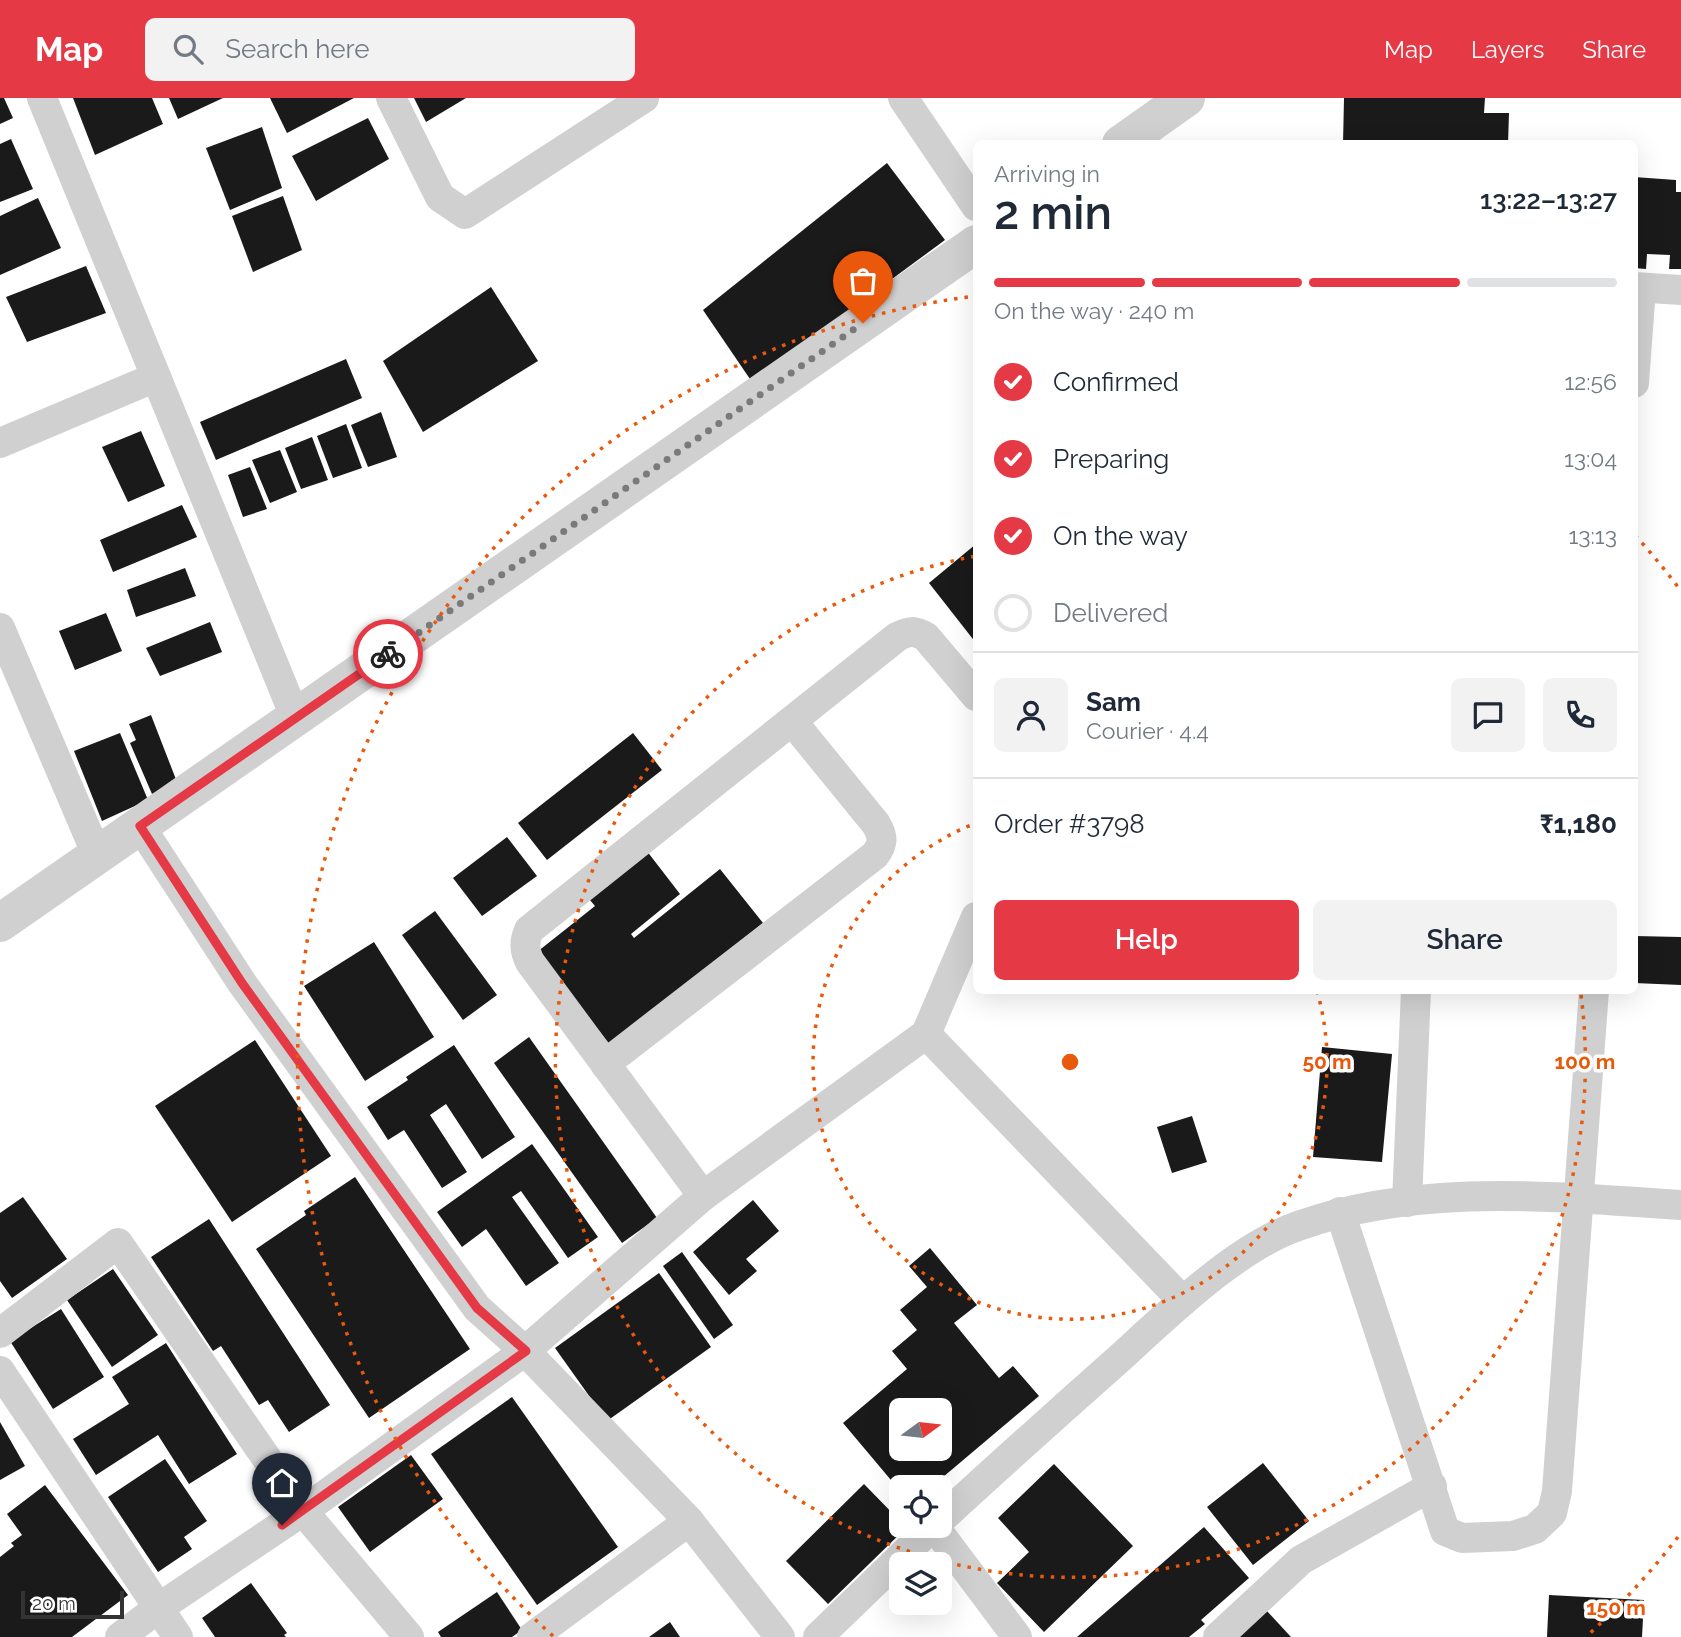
<!DOCTYPE html>
<html lang="en">
<head>
<meta charset="utf-8">
<style>
	body { margin:0; font-family:Raleway,sans-serif; background:#f2f2f3; color:#1f2937; height:100vh; display:flex; flex-direction:column; font-size:26px; white-space:nowrap }
	* { box-sizing:border-box; margin:0 }
	p { font-size:23px; color:#747a83 }
	.icon { flex:none; width:38px; height:38px; fill:none; stroke:currentColor; stroke-width:2; stroke-linecap:round; stroke-linejoin:round }
	.map { position:relative; flex:1; overflow:hidden }
	.sheet { position:absolute; left:973px; top:42px; width:665px; height:854px; display:flex; flex-direction:column; background:#fff; border-radius:10px; box-shadow:0 7px 28px #0002 }
	.sheet>* { flex:none }
	.needle { width:46px; rotate:75deg }
	.tools { position:absolute; left:889px; top:1300px; display:grid; gap:14px }
	.tools a { display:grid; place-items:center; width:63px; height:63px; border-radius:10px; background:#fff; box-shadow:0 7px 28px #0002; font-size:35px }
	.scale { position:absolute; left:21px; bottom:18px; width:103px; box-sizing:border-box; padding-left:7px; border:4px solid #333; border-top:0; font-size:19px; line-height:24px; white-space:nowrap; color:#333; -webkit-text-stroke:5px #fff; paint-order:stroke }
	.pin { position:absolute; display:grid; place-items:center; width:60px; height:60px; color:#fff; margin:-72px -30px; border-radius:50% 50% 50% 0; rotate:-45deg; box-shadow:0 0 7px #0007 }
	.pin .icon { rotate:45deg }
	.courier { position:absolute; display:grid; place-items:center; width:70px; height:70px; margin:-35px; border:5px solid #e63946; border-radius:50%; background:#fff; color:#222; box-shadow:0 2px 9px #0007 }
	.summary em { font-style:normal; font-weight:600 }
	.summary div { display:flex; flex-direction:column-reverse }
	.summary { display:flex; align-items:center; justify-content:space-between; height:119px; padding:0 21px }
	h1 { font-size:46px; font-weight:600; line-height:52px }
	.bar { display:grid; grid-template-columns:repeat(4,1fr); gap:10px 7px; align-content:center; height:84px; padding:0 21px }
	.bar i { height:9px; border-radius:5px; background:#e0e1e3 }
	.bar .on { background:#e63946 }
	.bar p { grid-column:span 4 }
	.line { display:flex; align-items:center; gap:18px; padding:0 21px; border-top:2px solid #e0e1e3 }
	.line div { flex:1 }
	.round { display:grid; place-items:center; flex:none; width:74px; height:74px; border-radius:10px; background:#f2f2f3 }
	ol { padding:0 21px; list-style:none }
	li { display:flex; align-items:center; gap:21px; height:77px }
	li p { margin-inline-start:auto }
	li .icon { padding:7px; border-radius:50%; background:#e63946; color:#fff; stroke-width:4 }
	li:last-child { color:#747a83 }
	li i { width:38px; height:38px; border:4px solid #e0e1e3; border-radius:50% }
	.button { display:flex; gap:14px; margin-top:auto; padding:14px 21px }
	.button a { flex:1; height:80px; border-radius:10px; background:#e63946; color:#fff; font-size:28px; font-weight:600; line-height:80px; text-align:center }
	.button a+a { background:#f2f2f3; color:#1f2937 }
	header { display:flex; align-items:center; gap:42px; box-sizing:border-box; height:98px; padding:0 35px; background:#e63946; color:#fff }
	header strong { font-size:33px }
	nav { display:flex; gap:38px; margin-inline-start:auto; font-size:24px }
	.search { width:490px; height:63px; background:#f2f2f3; display:flex; align-items:center; gap:18px; box-sizing:border-box; padding:0 24px; border-radius:10px; color:#747a83; font-size:26px }
	.map>svg:first-child { display:block }
	.building { fill:#1a1a1a; fill-rule:evenodd }
	.lines { fill:none; stroke-linecap:round; stroke-linejoin:round }
	.minor { stroke:#d0d0d0; stroke-width:30 }
	.tertiary { stroke:#d0d0d0; stroke-width:38 }
	.done { stroke:#7a7a7a; stroke-width:7; stroke-dasharray:0 12.6 }
	.route { stroke:#e63946; stroke-width:9 }
	.ring { fill:none; stroke:#e8590c; stroke-width:3.5; stroke-dasharray:3.5 7 }
	.centre { fill:#e8590c; stroke:#fff; stroke-width:3.5 }
	.ring-label { font-size:21px; text-anchor:middle; font-weight:bold; fill:#e8590c; stroke:#fff; stroke-width:7; stroke-linejoin:round; paint-order:stroke }
</style>
</head>
<body>
<header>
<strong>Map</strong>
<div class="search"><svg class="icon" aria-label="search" viewBox="0 0 24 24"><circle cx="10" cy="10" r="6"/><path d="M15 15l6 6"/></svg>Search here</div>
<nav><a>Map</a><a>Layers</a><a>Share</a></nav>
</header>
<div class="map">
<svg width="1681" height="1539" viewBox="0 0 1681 1539">
	<rect width="100%" height="100%" fill="#fff"/>
	<g class="building">
		<path d="M0 0H4L13 20 0 26Z"/>
		<path d="M73 0H152L163 26 95 57Z"/>
		<path d="M169 0H223L178 21Z"/>
		<path d="M270 0H354L287 35Z"/>
		<path d="M414 0H466L426 24Z"/>
		<path d="M1344 0H1485L1484 15H1509L1508 46H1343Z"/>
		<path d="M368 20 389 61 316 103 292 58Z"/>
		<path d="M262 29 282 90 230 112 206 50Z"/>
		<path d="M11 41 33 91 0 104V46Z"/>
		<path d="M887 65 945 142 752 284 703 212Z"/>
		<path d="M1634 79 1676 82V94H1681V171H1669L1670 157 1647 156 1646 171 1634 170Z"/>
		<path d="M283 98 302 152 253 174 232 118Z"/>
		<path d="M38 100 61 150 0 177V118Z"/>
		<path d="M86 168 106 215 27 244 6 199Z"/>
		<path d="M491 189 538 263 423 334 383 263Z"/>
		<path d="M346 261 362 300 216 362 200 324Z"/>
		<path d="M381 314 397 359 368 369 351 327Z"/>
		<path d="M346 326 362 370 333 380 317 338Z"/>
		<path d="M141 333 165 388 128 404 102 349Z"/>
		<path d="M312 339 328 382 301 391 285 350Z"/>
		<path d="M280 352 297 394 270 405 252 362Z"/>
		<path d="M250 369 267 411 243 419 228 377Z"/>
		<path d="M182 407 197 439 113 474 100 442Z"/>
		<path d="M976 446V545L929 485Z"/>
		<path d="M185 470 196 498 136 519 127 492Z"/>
		<path d="M106 515 122 553 75 572 59 533Z"/>
		<path d="M210 524 222 554 160 578 146 550Z"/>
		<path d="M151 617 177 684 152 696 130 645 136 642 129 626Z"/>
		<path d="M120 635 148 702 102 723 74 653Z"/>
		<path d="M633 635 662 672 547 762 518 725Z"/>
		<path d="M507 739 537 778 482 818 453 780Z"/>
		<path d="M643 748 680 796 631 836 634 840 720 771 763 825 610 947 537 854 595 808 584 795Z"/>
		<path d="M435 813 497 897 463 922 402 837Z"/>
		<path d="M1634 838 1681 839V887L1634 885Z"/>
		<path d="M374 844 434 939 365 983 304 888Z"/>
		<path d="M529 939 657 1120 622 1145 494 965Z"/>
		<path d="M255 942 331 1058 232 1124 155 1008Z"/>
		<path d="M454 947 515 1039 482 1061 446 1006 430 1017 467 1074 442 1090 404 1032 388 1042 367 1009 408 982 406 979Z"/>
		<path d="M1322 949 1392 956 1382 1064 1313 1059Z"/>
		<path d="M1192 1018 1207 1064 1172 1075 1157 1029Z"/>
		<path d="M532 1046 598 1139 568 1160 521 1093 512 1099 559 1165 526 1188 486 1131 462 1149 437 1114Z"/>
		<path d="M355 1079 470 1251 369 1320 256 1151 306 1117 304 1113Z"/>
		<path d="M23 1099 67 1161 12 1200 0 1183V1115Z"/>
		<path d="M753 1102 779 1133 746 1161 757 1173 729 1197 693 1154Z"/>
		<path d="M209 1121 330 1307 289 1334 268 1302 259 1307 221 1248 213 1253 151 1159Z"/>
		<path d="M930 1150 977 1207 954 1225 999 1280 1013 1268 1039 1298 930 1390H901V1394L843 1325 907 1271 892 1253 917 1232 900 1212 927 1189 909 1168ZM901 1312H940V1351H901Z"/>
		<path d="M682 1154 733 1227 714 1241 663 1168Z"/>
		<path d="M113 1171 158 1237 112 1269 67 1202Z"/>
		<path d="M659 1175 711 1249 607 1323 555 1250Z"/>
		<path d="M61 1211 104 1279 53 1311 10 1243Z"/>
		<path d="M166 1245 237 1356 189 1386 158 1337 96 1377 73 1341 129 1306 112 1279Z"/>
		<path d="M512 1299 618 1449 537 1507 431 1356Z"/>
		<path d="M0 1324 25 1368 0 1382Z"/>
		<path d="M411 1357 443 1401 370 1454 338 1409Z"/>
		<path d="M165 1361 207 1423 184 1439 192 1451 158 1474 108 1399Z"/>
		<path d="M1263 1365 1309 1423 1253 1467 1207 1409Z"/>
		<path d="M1054 1366 1133 1448 1044 1534 997 1485 1029 1454 998 1420Z"/>
		<path d="M864 1386 901 1424V1428H908L828 1506 786 1463Z"/>
		<path d="M45 1387 128 1497 72 1539H0V1459L14 1448 11 1445 22 1437 7 1416Z"/>
		<path d="M1204 1429 1249 1480 1201 1522 1205 1526 1189 1539H1077Z"/>
		<path d="M251 1485 287 1535 284 1537 286 1539H215L202 1520Z"/>
		<path d="M497 1494 522 1532 512 1539H441L438 1534Z"/>
		<path d="M1549 1497 1644 1502 1642 1539H1547Z"/>
		<path d="M1266 1512 1291 1539H1237Z"/>
		<path d="M670 1524 680 1539H649Z"/>
	</g>
	<g class="lines">
		<g class="minor">
			<path d="M42 0 296 621"/>
			<path d="M391 0 440 99 465 116 644 0"/>
			<path d="M903 0 976 108"/>
			<path d="M1634 189 1681 192"/>
			<path d="M1634 285 1641 190"/>
			<path d="M0 345 156 279"/>
			<path d="M0 530 97 757"/>
			<path d="M140 728 242 885 477 1210 525 1253 689 1423 780 1539"/>
			<path d="M926 936 1183 1203"/>
			<path d="M605 966 875 757C884 745 883 738 876 726L792 623"/>
			<path d="M703 1098 530 864C524 852 524 844 529 832L897 539C909 533 914 532 926 539L976 598"/>
			<path d="M1407 1104 1416 892"/>
			<path d="M1340 1114 1445 1433 1462 1440 1513 1438 1535 1431 1552 1415 1557 1393 1594 892"/>
			<path d="M0 1235 118 1145 303 1413 409 1539"/>
			<path d="M0 1273 178 1539"/>
			<path d="M940 1422C1000 1367 1060 1313 1121 1259 1169 1215 1237 1149 1298 1128 1420 1084 1555 1099 1681 1107"/>
			<path d="M934 1428 1017 1539"/>
			<path d="M120 1539 157 1511 303 1413 525 1253 703 1098 926 936 976 819"/>
			<path d="M532 1539 689 1423"/>
			<path d="M818 1539 933 1428"/>
			<path d="M1218 1539 1301 1462 1432 1388"/>
		</g>
		<g class="tertiary">
			<path d="M1121 46 1186 0"/>
			<path d="M0 825 976 146"/>
		</g>
	</g>
	<g class="lines">
		<path class="done" d="M388 556 863 225"/>
		<path class="route" d="M282 1427 526 1253 477 1210 242 885 140 728 388 556"/>
	</g>
	<g class="ring">
		<path d="M1317 893A257 257 0 1 1 976 725"/>
		<path d="M1581 897A515 515 0 1 1 976 458"/>
		<path d="M1678 1439A772 772 0 0 1 1587 1538M553 1538A772 772 0 0 1 976 198M1635 437A772 772 0 0 1 1678 489"/>
	</g>
	<circle cx="1070" cy="964" r="10" class="centre"/>
	<g class="ring-label">
		<text x="1327" y="971">50 m</text>
		<text x="1585" y="971">100 m</text>
		<text x="1616" y="1517">150 m</text>
	</g>
</svg>
<div class="tools">
<a><svg class="needle" viewBox="-14 -14 28 28"><path d="M0-13l5 13h-10z" fill="#e53935"/><path d="M0 13l5-13h-10z" fill="#747a83"/></svg></a>
<a><svg class="icon" aria-label="locate" viewBox="0 0 24 24"><circle cx="12" cy="12" r="6"/><path d="M12 2v4M12 18v4M2 12h4M18 12h4"/></svg></a>
<a><svg class="icon" aria-label="layers" viewBox="0 0 24 24"><path d="M12 4l9 5-9 5-9-5zM3 14l9 5 9-5"/></svg></a>
</div>
<div class="scale">20 m</div>
<div class="pin" style="left:863px;top:225px;background:#ea580c"><svg class="icon" aria-label="bag" viewBox="0 0 24 24"><path d="M5 8h14l-1 12H6zM9 8a3 3 0 0 1 6 0"/></svg></div>
<div class="pin" style="left:282px;top:1427px;background:#1f2937"><svg class="icon" aria-label="home" viewBox="0 0 24 24"><path d="M3 11l9-7 9 7M6 9v11h12V9"/></svg></div>
<div class="courier" style="left:388px;top:556px"><svg class="icon" aria-label="bike" viewBox="0 0 24 24"><circle cx="6" cy="16" r="4"/><circle cx="18" cy="16" r="4"/><path d="M6 16l4-8h5l3 8M10 8l3 8H6M13 5h3"/></svg></div>
<section class="sheet">
<div class="summary"><div><h1>2 min</h1><p>Arriving in</p></div><em>13:22–13:27</em></div>
<div class="bar"><i class="on"></i><i class="on"></i><i class="on"></i><i></i><p>On the way · 240 m</p></div>
<ol>
<li><svg class="icon" aria-label="check" viewBox="0 0 24 24"><path d="M5 12l5 5 9-10"/></svg>Confirmed<p>12:56</p></li>
<li><svg class="icon" aria-label="check" viewBox="0 0 24 24"><path d="M5 12l5 5 9-10"/></svg>Preparing<p>13:04</p></li>
<li><svg class="icon" aria-label="check" viewBox="0 0 24 24"><path d="M5 12l5 5 9-10"/></svg>On the way<p>13:13</p></li>
<li><i></i>Delivered</li>
</ol>
<div class="line" style="height:126px"><a class="round"><svg class="icon" aria-label="person" viewBox="0 0 24 24"><circle cx="12" cy="8" r="4"/><path d="M4 21q1-7 8-7t8 7"/></svg></a><div><b>Sam</b><p>Courier · 4.4</p></div><a class="round"><svg class="icon" aria-label="chat" viewBox="0 0 24 24"><path d="M4 5h16v11H9l-5 4z"/></svg></a><a class="round"><svg class="icon" aria-label="phone" viewBox="0 0 24 24"><path d="M5 4h4l2 5-3 2q2 4 5 5l2-3 5 2v4C11 20 4 13 5 4z"/></svg></a></div>
<div class="line" style="height:91px"><div>Order #3798</div><b>₹1,180</b></div>
<div class="button"><a>Help</a><a>Share</a></div>
</section>
</div>
</body>
</html>
